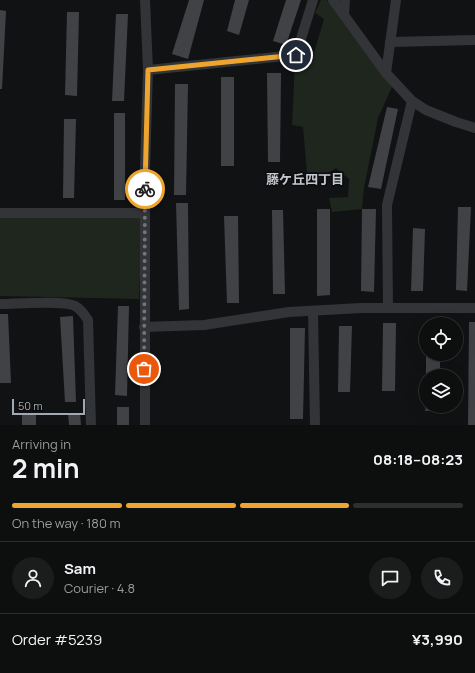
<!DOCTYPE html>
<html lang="en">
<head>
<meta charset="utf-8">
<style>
	body { margin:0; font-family:Manrope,"Noto Sans JP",sans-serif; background:#1b1c1c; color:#f1f3f6; height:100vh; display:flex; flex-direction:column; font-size:15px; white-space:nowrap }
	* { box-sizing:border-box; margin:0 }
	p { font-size:13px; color:#9a9c9e }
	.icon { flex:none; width:22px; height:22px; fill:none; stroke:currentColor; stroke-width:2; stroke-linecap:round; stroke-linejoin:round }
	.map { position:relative; height:425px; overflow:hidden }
	.drawer { display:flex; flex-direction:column; background:#0d0e0e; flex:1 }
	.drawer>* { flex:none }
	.tools { position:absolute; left:419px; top:317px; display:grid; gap:8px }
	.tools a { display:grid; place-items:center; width:44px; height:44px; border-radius:50%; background:#0d0e0e; box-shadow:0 4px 16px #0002,0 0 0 1px #2d2e2e; font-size:20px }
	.scale { position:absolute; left:12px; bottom:10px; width:73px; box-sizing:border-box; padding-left:4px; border:2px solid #a3a9b3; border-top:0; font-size:11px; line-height:14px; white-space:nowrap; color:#a3a9b3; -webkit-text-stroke:3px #0d0d0e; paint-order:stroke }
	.pin { position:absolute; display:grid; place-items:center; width:34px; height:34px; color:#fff; margin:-17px; border:2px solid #fff; border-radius:50%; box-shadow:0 1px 4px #0007 }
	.courier { position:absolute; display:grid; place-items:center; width:40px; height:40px; margin:-20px; border:3px solid #eea52f; border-radius:50%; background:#fff; color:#222; box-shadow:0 1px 5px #0007 }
	.overview em { font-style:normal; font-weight:700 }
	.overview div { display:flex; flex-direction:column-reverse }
	.overview { display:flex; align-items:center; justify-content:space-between; height:68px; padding:0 12px }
	h1 { font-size:26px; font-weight:700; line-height:30px }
	.bar { display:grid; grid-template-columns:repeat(4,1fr); gap:6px 4px; align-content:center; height:48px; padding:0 12px }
	.bar i { height:5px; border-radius:3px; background:#2d2e2e }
	.bar .current { background:#eea52f }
	.bar p { grid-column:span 4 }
	.line { display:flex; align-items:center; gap:10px; padding:0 12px; border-top:1px solid #2d2e2e }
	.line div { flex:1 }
	.round { display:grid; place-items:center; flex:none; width:42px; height:42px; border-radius:21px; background:#1b1c1c }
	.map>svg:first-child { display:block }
	.green { fill:#1e261e }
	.building { fill:#404246 }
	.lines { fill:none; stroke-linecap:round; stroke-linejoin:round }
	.minor { stroke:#333438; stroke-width:10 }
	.done { stroke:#70747b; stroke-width:4; stroke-dasharray:0 7.2 }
	.route { stroke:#eea52f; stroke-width:5 }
	.labels { text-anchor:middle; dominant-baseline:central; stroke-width:3.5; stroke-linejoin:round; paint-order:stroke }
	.neighbourhood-label { font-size:13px; font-weight:bold; fill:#c4c8d0; stroke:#0d0d0e }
</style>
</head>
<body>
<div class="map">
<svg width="475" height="425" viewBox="0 0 475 425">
	<rect width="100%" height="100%" fill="#111213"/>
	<g class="green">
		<path d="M321 0H327L393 85 378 118 364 188 362 209 332 212 329 198 348 197 349 179 336 168 308 186 303 127 292 125 295 60 310 66 324 19 315 13Z"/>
		<path d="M0 217H143L139 299 0 296Z"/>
	</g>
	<g class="building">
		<path d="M189 0H204L188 59 172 54Z"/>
		<path d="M235 0H249L239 35 227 31Z"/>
		<path d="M286 0H301L286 45 273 41Z"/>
		<path d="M0 10 6 11 2 89H0Z"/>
		<path d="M67 12H79L77 96 65 95Z"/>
		<path d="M116 14H128L124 101H112Z"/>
		<path d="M267 73H281L280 162H268Z"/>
		<rect x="221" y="77" width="13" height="89"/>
		<path d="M175 84H188L186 195H174Z"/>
		<path d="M387 107 398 109 381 189 368 187Z"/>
		<rect x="114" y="113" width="11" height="87"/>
		<path d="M64 119H76L74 198H63Z"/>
		<path d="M176 203H188L189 309 179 310Z"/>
		<path d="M458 207H471L467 291 456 290Z"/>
		<path d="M317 209H330V295L317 296Z"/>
		<path d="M362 209H376L374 292 361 291Z"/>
		<path d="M272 210H283L285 294H273Z"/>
		<path d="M224 216H238L239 303H227Z"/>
		<path d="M413 228 425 229 423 291H411Z"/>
		<path d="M118 306H129L127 396 115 395Z"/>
		<path d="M0 314H8L11 383H0Z"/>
		<path d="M73 316 76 402H65L60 317Z"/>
		<path d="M469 322H475V425H468Z"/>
		<path d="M383 323H396L395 391H382Z"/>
		<path d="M339 326H352L350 392H338Z"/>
		<path d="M290 328H305L303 419H290Z"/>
		<rect x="426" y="354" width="14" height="22"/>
		<path d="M426 406H439V411H425Z"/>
		<rect x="117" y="407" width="12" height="18"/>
		<path d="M36 413V425H22V414Z"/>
		<path d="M68 413H80L81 425H69Z"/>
	</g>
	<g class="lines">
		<g class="minor">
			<path d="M145 0 148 70 145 169V425"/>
			<path d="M333 0 386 73 412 101 426 110 456 122 475 128"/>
			<path d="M344 15 345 0"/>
			<path d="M390 42 475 40"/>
			<path d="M148 70 296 55 313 0"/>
			<path d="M386 73 396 0"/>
			<path d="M0 213H145"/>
			<path d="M0 304C16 304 63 300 75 306 81 309 84 314 88 320L91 425"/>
			<path d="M388 308 387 205 412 101"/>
			<path d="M313 311 315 425"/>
			<path d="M144 327 204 325 289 312 361 308H475"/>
		</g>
	</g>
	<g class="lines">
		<path class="done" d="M144 369 145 189"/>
		<path class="route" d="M145 189 148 70 296 55"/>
	</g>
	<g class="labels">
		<g class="neighbourhood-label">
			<text x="305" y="179">藤ケ丘四丁目</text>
		</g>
	</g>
</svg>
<div class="tools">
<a><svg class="icon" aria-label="locate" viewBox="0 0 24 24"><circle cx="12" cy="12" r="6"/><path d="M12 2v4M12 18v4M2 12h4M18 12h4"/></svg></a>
<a><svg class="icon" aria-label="layers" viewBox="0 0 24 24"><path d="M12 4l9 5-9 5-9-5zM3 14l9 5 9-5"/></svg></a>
</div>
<div class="scale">50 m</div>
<div class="pin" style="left:144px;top:369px;background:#ea580c"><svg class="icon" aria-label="bag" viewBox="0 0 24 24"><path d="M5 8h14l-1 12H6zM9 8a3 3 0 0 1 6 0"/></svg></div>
<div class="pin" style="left:296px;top:55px;background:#1f2937"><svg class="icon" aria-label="home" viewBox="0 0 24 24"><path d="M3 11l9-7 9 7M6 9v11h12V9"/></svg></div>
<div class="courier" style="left:145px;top:189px"><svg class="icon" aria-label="bike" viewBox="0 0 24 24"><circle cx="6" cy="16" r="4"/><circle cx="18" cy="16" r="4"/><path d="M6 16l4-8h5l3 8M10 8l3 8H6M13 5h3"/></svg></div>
</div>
<section class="drawer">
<div class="overview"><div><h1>2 min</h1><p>Arriving in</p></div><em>08:18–08:23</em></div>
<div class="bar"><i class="current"></i><i class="current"></i><i class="current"></i><i></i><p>On the way · 180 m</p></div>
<div class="line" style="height:72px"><a class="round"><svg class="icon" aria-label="person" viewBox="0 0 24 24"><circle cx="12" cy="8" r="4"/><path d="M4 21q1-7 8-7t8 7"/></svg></a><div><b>Sam</b><p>Courier · 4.8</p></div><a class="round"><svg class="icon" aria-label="chat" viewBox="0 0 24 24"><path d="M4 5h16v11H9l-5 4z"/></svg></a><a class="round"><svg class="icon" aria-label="phone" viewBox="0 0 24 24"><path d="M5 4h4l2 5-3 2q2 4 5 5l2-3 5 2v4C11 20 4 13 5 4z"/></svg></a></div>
<div class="line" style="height:52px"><div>Order #5239</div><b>¥3,990</b></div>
</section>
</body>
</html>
